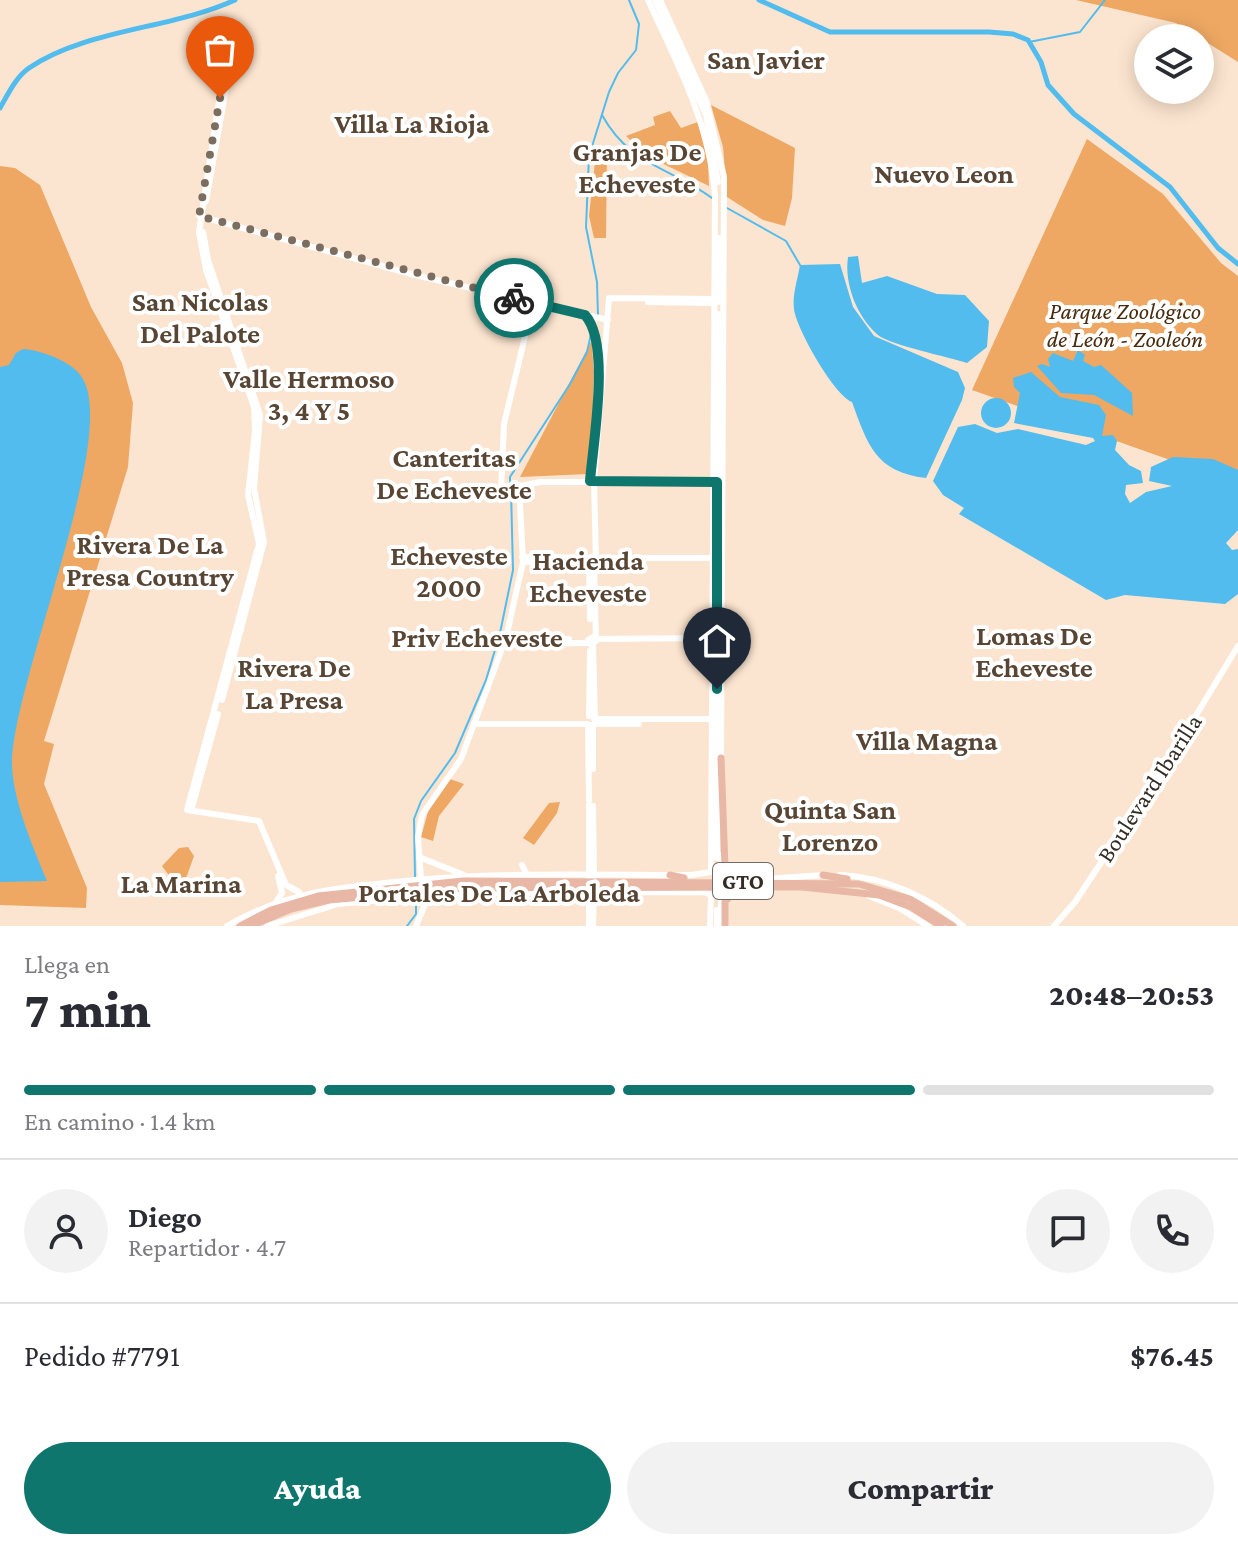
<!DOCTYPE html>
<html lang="es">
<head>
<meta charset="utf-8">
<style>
	body { margin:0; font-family:"Crimson Pro",serif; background:#f2f2f3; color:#2b2b33; height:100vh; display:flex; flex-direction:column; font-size:30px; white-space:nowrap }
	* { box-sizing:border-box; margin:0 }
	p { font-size:26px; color:#7c7c81 }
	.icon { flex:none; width:44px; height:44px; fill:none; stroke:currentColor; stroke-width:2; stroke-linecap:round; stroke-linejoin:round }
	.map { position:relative; height:926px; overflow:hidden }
	.panel { display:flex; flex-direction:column; background:#fff; flex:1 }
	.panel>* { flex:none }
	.tools { position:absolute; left:1134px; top:24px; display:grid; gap:16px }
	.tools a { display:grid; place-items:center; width:80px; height:80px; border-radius:50%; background:#fff; box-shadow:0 4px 20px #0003; font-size:40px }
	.pin { position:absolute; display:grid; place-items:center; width:68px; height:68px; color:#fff; margin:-82px -34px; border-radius:50% 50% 50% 0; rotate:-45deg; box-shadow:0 0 8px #0007 }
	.pin .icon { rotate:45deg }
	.courier { position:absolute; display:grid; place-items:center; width:80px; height:80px; margin:-40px; border:6px solid #0f766e; border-radius:50%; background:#fff; color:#222; box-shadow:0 2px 10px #0007 }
	.overview em { font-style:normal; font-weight:800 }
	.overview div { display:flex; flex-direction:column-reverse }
	.overview { display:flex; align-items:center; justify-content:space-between; height:136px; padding:0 24px }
	h1 { font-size:52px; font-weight:800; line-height:60px }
	.bar { display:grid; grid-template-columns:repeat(4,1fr); gap:12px 8px; align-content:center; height:96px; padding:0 24px }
	.bar i { height:10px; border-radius:6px; background:#e1e1e2 }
	.bar .selected { background:#0f766e }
	.bar p { grid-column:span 4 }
	.line { display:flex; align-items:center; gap:20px; padding:0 24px; border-top:2px solid #e1e1e2 }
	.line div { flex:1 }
	.round { display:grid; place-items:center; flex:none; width:84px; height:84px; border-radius:42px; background:#f2f2f3 }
	.button { display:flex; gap:16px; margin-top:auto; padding:16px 24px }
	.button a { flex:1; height:92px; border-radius:48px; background:#0f766e; color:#fff; font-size:32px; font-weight:800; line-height:92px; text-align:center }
	.button a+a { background:#f2f2f3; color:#2b2b33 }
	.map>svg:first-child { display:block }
	.green { fill:#eea863 }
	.water { fill:#51bced }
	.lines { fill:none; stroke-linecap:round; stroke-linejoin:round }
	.stream { stroke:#51bced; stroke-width:2 }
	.river { stroke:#51bced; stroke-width:5 }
	.secondary { stroke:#fff; stroke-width:6 }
	.primary { stroke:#e9b7a5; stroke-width:7 }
	.done { stroke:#7b6d60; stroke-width:8; stroke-dasharray:0 14.4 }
	.route { stroke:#0f766e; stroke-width:10 }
	.labels { text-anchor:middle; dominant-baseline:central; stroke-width:8; stroke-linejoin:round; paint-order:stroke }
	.shield { fill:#fff; stroke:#726c66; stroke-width:2 }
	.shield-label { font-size:22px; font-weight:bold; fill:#352d24 }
	.park-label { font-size:24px; font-style:italic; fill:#472b0d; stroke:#fff }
	.street-label { font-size:24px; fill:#352d24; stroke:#fff }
	.quarter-label { font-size:28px; font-weight:bold; fill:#584533; stroke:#fff }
</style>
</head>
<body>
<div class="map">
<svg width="1238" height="926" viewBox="0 0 1238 926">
	<rect width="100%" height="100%" fill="#fce5d0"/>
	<g class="green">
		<path d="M1076 0H1238V62L1176 23Z"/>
		<path d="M711 105 795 148 792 198 785 226 763 220 727 197 723 147Z"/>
		<path d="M670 111 681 128 698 122 708 162 709 186 649 157 626 136 655 125 653 117Z"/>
		<path d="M1087 139 1163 194 1221 263 1238 276V484L972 390Z"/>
		<path d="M596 153 607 154 606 238H594L589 216Z"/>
		<path d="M0 166 15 168 40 185 91 307 122 363 133 403 128 467 44 741 54 744 44 784 87 888 86 908 0 905Z"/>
		<path d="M592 340 595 395 588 474 520 477Z"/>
		<path d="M450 779 464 784 439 816 433 841 421 837 429 808Z"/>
		<path d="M560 802 557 813 534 845 523 838 549 803Z"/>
		<path d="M188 847 194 856 184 884 173 881 162 866 179 848Z"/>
	</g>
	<g class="water">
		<path d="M858 256 862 283 887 276 937 294 965 295 989 321 987 347 967 363C949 357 890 345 878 335 857 317 844 284 848 257Z"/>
		<path d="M840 264 853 307 874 336 958 372 965 388 962 400 926 478C876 472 868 446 852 402 834 395 796 328 794 309 792 295 798 278 800 265Z"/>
		<path d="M23 349C40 350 71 361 81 376 122 432 11 685 12 765 13 801 33 847 47 881L0 882V367L9 365 16 353Z"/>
		<path d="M1078 350 1085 355 1083 361 1094 367 1101 365 1132 393 1133 416 1094 395 1061 393 1037 366 1042 364 1050 367 1048 359 1053 353 1073 361Z"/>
		<path d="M1031 372 1060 397 1099 405 1106 415 1102 436 1113 435 1117 441 1115 450 1129 465 1141 471 1143 483 1126 485 1125 494 1130 503 1146 492 1172 486 1149 481 1151 467 1173 457 1213 459 1238 470V530L1226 543 1232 550 1238 549V594L1225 604 1125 595 1106 600 959 514 964 508 943 495 933 481 958 427 975 424 997 433 1018 429 1086 445 1095 441 1093 438 1014 423 1020 393 1014 387 1013 378Z"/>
		<circle cx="996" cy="413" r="15"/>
	</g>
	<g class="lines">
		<g class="stream">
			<path d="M1029 42 1080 32 1105 0"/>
			<path d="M602 115C630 166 670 167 712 198"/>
			<path d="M727 208 786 241 800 265"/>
			<path d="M598 317 597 282 586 227 589 156 609 92 618 73 636 50 639 24 629 0"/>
			<path d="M510 484V477L570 384 587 352 591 334"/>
			<path d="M415 878 414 819 421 801 455 753 486 680 500 633 513 570 511 491"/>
			<path d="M407 926 416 914V900"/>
		</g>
		<g class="river">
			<path d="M759 0 830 32H989L1013 34 1028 40 1041 62 1048 85 1074 114 1170 187 1218 248 1238 264"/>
			<path d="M0 108C8 94 16 77 29 68 86 29 172 29 235 0"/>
		</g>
		<g class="secondary">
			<path d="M655 0 706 115 718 182"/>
			<path d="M660 0 706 100 724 177 721 760"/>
			<path d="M232 55 225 62 199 232 206 270 254 407 255 431 248 495 259 544 187 810 259 821 286 885 299 892"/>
			<path d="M206 201 232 55"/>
			<path d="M199 216 415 275 608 320"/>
			<path d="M203 232 208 260 260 415 254 488 264 542 222 700"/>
			<path d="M648 302 713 303"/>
			<path d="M718 302 719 238"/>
			<path d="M533 303 504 424 501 490 540 482H715"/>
			<path d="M593 316 597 371 596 410"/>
			<path d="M594 556 588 559 591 564 596 561 594 481 609 298 715 299"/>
			<path d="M522 557 589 558"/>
			<path d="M596 558H715"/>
			<path d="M523 562H551"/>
			<path d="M589 562 590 619"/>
			<path d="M593 637 588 640 591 645 596 641 594 563"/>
			<path d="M506 638 569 639"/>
			<path d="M595 639 712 638"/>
			<path d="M504 644 589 643"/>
			<path d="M593 645 595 719"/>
			<path d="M589 716 590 651"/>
			<path d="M594 719H715"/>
			<path d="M474 724H588"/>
			<path d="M594 724H639"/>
			<path d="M588 725 589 800"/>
			<path d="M593 726V769"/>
			<path d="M589 805V878"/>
			<path d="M593 806 594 878"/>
			<path d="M191 811 218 714"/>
			<path d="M419 857 464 875"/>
			<path d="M717 858 718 314"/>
			<path d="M522 865 527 875"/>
			<path d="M840 875C885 877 929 897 963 926"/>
			<path d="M421 879 418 837 422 815 461 759 506 638 523 562 519 485"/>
			<path d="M752 880 824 875"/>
			<path d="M869 896 899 908 928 926"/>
			<path d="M276 902 282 893 278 876"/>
			<path d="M227 926C287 891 347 886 415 880 507 872 599 875 691 875L711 872 715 196C710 124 678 65 648 0"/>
			<path d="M267 926 338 904 464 893 704 892 711 895 710 926"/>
			<path d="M416 926 428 897"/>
			<path d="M589 926V893"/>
			<path d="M593 926 594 890"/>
			<path d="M717 926V910"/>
			<path d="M721 926V855"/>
			<path d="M1054 926 1075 902 1172 755 1238 646"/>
		</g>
		<g class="primary">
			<path d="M721 758 725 867 738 880"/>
			<path d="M670 875 684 878"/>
			<path d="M823 875 847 879"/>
			<path d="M240 926 271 910 318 896 463 881 859 884 910 899 953 926"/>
			<path d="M251 926 291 909 329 900 464 888 802 887 879 895 911 907 941 926"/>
			<path d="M725 926V901L740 888"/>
		</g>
	</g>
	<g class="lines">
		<path class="done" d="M220 98 199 216 514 298"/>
		<path class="route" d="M514 298 585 315C611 343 593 443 590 481L717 482V689"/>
	</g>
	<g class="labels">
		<rect class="shield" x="713" y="863" width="60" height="36" rx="6"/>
		<g class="shield-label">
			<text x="743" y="881">GTO</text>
		</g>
		<g class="park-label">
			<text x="1125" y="310">Parque Zoológico<tspan x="1125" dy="28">de León - Zooleón</tspan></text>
		</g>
		<g class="street-label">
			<text transform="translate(1149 788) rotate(-57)">Boulevard Ibarilla</text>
		</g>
		<g class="quarter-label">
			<text x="766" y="59">San Javier</text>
			<text x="412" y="123">Villa La Rioja</text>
			<text x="637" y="151">Granjas De<tspan x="637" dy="32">Echeveste</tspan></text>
			<text x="944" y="173">Nuevo Leon</text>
			<text x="200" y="301">San Nicolas<tspan x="200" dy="32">Del Palote</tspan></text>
			<text x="309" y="378">Valle Hermoso<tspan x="309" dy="32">3, 4 Y 5</tspan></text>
			<text x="454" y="457">Canteritas<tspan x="454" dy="32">De Echeveste</tspan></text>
			<text x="150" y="544">Rivera De La<tspan x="150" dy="32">Presa Country</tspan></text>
			<text x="449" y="555">Echeveste<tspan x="449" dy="32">2000</tspan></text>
			<text x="588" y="560">Hacienda<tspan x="588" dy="32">Echeveste</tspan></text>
			<text x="1034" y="635">Lomas De<tspan x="1034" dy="32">Echeveste</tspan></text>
			<text x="477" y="637">Priv Echeveste</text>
			<text x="294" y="667">Rivera De<tspan x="294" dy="32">La Presa</tspan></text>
			<text x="927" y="740">Villa Magna</text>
			<text x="830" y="809">Quinta San<tspan x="830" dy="32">Lorenzo</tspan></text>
			<text x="181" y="883">La Marina</text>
			<text x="499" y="892">Portales De La Arboleda</text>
		</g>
	</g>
</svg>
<div class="tools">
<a><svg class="icon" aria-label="layers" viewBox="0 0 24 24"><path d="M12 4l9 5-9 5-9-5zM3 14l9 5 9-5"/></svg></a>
</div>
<div class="pin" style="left:220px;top:98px;background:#ea580c"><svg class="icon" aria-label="bag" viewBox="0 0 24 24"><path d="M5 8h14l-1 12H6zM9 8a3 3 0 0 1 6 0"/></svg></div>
<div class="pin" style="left:717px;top:689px;background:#1f2937"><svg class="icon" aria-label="home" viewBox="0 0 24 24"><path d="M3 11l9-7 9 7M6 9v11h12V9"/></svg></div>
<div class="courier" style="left:514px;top:298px"><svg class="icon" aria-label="bike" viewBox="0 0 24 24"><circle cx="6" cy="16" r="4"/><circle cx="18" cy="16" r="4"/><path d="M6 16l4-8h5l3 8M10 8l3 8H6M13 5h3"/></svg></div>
</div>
<section class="panel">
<div class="overview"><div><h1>7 min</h1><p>Llega en</p></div><em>20:48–20:53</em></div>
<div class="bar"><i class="selected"></i><i class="selected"></i><i class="selected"></i><i></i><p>En camino · 1.4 km</p></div>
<div class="line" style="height:144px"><a class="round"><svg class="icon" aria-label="person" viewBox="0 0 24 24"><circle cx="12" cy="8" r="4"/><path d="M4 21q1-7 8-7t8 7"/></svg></a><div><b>Diego</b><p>Repartidor · 4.7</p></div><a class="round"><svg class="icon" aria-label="chat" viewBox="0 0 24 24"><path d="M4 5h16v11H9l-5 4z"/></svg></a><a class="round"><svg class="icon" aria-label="phone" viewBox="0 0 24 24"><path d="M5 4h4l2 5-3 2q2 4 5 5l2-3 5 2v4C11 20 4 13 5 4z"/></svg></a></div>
<div class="line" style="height:104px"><div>Pedido #7791</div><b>$76.45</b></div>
<div class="button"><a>Ayuda</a><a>Compartir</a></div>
</section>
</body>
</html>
